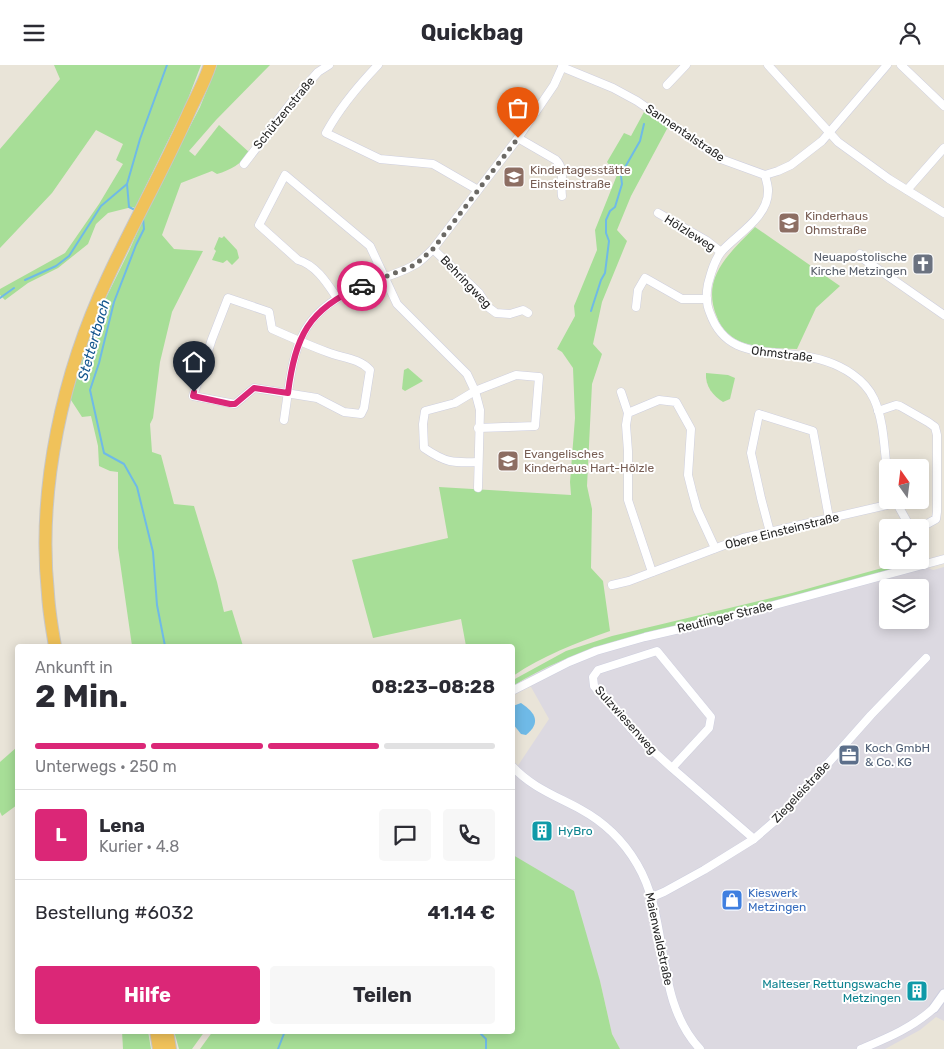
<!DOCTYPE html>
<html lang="de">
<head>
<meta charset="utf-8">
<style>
	body { margin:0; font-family:Rubik,sans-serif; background:#f7f7f7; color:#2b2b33; height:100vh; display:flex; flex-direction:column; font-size:19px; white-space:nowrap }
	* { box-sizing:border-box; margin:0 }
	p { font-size:16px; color:#7c7c81 }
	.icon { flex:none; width:28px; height:28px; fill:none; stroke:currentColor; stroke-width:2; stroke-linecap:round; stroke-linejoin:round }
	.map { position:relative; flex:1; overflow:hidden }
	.side { position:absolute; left:15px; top:579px; width:500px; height:390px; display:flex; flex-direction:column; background:#fff; border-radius:5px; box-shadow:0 2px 12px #0003 }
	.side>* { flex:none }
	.needle { width:32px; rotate:346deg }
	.controls { position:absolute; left:879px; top:394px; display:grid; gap:10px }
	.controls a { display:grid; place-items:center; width:50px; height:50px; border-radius:5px; background:#fff; box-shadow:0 2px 12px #0003; font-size:25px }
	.pin { position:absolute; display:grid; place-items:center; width:42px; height:42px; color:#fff; margin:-51px -21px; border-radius:50% 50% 50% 0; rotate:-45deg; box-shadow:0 0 5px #0007 }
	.pin .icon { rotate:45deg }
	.courier { position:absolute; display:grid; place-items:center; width:50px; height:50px; margin:-25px; border:4px solid #db2777; border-radius:50%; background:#fff; color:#222; box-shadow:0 1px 6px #0007 }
	.overview em { font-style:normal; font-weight:700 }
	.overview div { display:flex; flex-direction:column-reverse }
	.overview { display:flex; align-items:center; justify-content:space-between; height:85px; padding:0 20px }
	h1 { font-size:32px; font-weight:700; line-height:38px }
	.bar { display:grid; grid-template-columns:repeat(4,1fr); gap:8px 5px; align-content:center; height:60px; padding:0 20px }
	.bar i { height:6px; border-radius:4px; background:#e1e1e2 }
	.bar .selected { background:#db2777 }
	.bar p { grid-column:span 4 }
	.line { display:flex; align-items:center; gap:12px; padding:0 20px; border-top:1px solid #e1e1e2 }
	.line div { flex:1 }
	.round { display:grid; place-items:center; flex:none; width:52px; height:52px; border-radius:5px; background:#f7f7f7 }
	.primary-button { display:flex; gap:10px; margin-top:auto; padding:10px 20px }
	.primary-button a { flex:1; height:58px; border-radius:5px; background:#db2777; color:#fff; font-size:20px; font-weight:700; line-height:58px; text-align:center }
	.primary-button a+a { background:#f7f7f7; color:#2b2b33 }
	header { display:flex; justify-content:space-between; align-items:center; height:65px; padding:0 20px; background:#fff; font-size:22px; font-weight:700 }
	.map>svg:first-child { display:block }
	.industrial { fill:#dcd9e1; fill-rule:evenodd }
	.green { fill:#a7de97 }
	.water { fill:#6fbae7 }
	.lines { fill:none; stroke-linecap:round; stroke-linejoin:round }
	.stream { stroke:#6fbae7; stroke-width:2 }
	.minor-casing { stroke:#cecfdf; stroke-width:9 }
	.tertiary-casing { stroke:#cecfdf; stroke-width:11 }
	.trunk-casing { stroke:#c7c7c7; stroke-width:14 }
	.minor { stroke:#fff; stroke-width:8 }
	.tertiary { stroke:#fff; stroke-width:9 }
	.trunk { stroke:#f0c25a; stroke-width:12 }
	.done { stroke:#6b6965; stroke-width:5; stroke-dasharray:0 9 }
	.route { stroke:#db2777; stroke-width:6 }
	.labels { text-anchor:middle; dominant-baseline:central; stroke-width:4; stroke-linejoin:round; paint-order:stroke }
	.street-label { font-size:12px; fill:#272727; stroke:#fff }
	.education-label { font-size:12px; fill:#785e54; stroke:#fff; text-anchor:start }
	.worship-label { font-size:12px; fill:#5b616d; stroke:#fff; text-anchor:end }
	.service-label { font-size:12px; fill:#4e5e75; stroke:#fff; text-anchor:start }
	.culture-label { font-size:12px; fill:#0d838f; stroke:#fff; text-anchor:start }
	.shop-label { font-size:12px; fill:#366cbe; stroke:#fff; text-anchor:start }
	.water-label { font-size:14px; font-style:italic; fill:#13568e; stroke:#fff }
</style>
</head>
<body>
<header><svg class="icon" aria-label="menu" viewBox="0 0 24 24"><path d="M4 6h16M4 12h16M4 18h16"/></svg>Quickbag<svg class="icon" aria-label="person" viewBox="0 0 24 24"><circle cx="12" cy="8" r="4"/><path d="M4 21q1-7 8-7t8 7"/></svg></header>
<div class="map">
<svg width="944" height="984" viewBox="0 0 944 984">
	<rect width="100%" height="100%" fill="#e9e4d8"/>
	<path class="industrial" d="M911 495 933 505 944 502V956L936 952 920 965 885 984H620L612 969 600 916 518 794 513 790 512 706 517 702 549 654 526 613 555 598 613 577 906 499ZM888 522H920V555H888Z"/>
	<g class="green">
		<path d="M54 0H201L186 39 135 143 132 142 108 148 96 159 88 179 58 203 28 218 5 235 0 230V224L65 188 99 139 123 99 116 95 123 79 96 65 52 128 0 183V84L60 14Z"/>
		<path d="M217 0H270L216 55 189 86 195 91 219 60 250 88C240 99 231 105 217 109L212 106 181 118 162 170 174 184 203 186 172 247 160 297 153 353 150 359 152 387 161 390 174 439 194 441 217 517 224 547 232 545 243 581H132L118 483V407L110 406 99 401 98 381 91 351 82 352 69 332 87 276 102 241 129 186 148 143 200 42Z"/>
		<path d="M644 47 668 62 631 131 617 165 627 176 602 237 593 279 602 289 592 319 587 421 592 444 591 503 603 516 610 566C576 578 542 591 513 611L512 581H466L461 554 373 573 352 495 448 473 439 422 571 430 570 417 575 353 573 303 562 287 557 284 575 251 574 241 597 185 595 165 617 110 607 97 624 68 631 71Z"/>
		<path d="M755 162 840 221 816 243 797 284C780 283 760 283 744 278 732 274 721 264 717 252 700 212 730 188 755 162Z"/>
		<path d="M224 171 237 185 239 193 232 200 227 195 223 198 212 195 216 186 214 184 219 172 222 173Z"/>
		<path d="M408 303 423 316 405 326 402 324 404 305Z"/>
		<path d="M706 308 728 310 735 313 730 334 723 337C713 331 705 321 706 308Z"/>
		<path d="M911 495 899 503C840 519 782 535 723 549 651 567 576 581 513 621V615L566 586 612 571 792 528Z"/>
		<path d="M17 682V740L2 751 0 747V697Z"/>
		<path d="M513 790 574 826 600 916 612 969 620 984H200L213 966H512Z"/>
		<path d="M122 966H148L151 984H123Z"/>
		<path d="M174 966H205L192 984H179Z"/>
	</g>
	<path class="water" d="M521 638C536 648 541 658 526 670L521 669 513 659V641Z"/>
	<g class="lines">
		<g class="stream">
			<path d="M135 145 129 142 127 119 140 74 167 0"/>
			<path d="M143 153 144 164 136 180 114 237 99 298 90 325 104 388 124 399 137 422 153 487 157 540 165 581"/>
			<path d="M25 215 56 201 69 191 101 141 127 119"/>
			<path d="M0 233 14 223"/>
			<path d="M591 246 601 215 605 208 609 176 606 168V155L610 146 615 142 622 119 621 111 624 104 640 76 644 59"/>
			<path d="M478 966 486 974V984"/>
			<path d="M278 984 285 966"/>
		</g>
		<g class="minor-casing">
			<g id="minor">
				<path d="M378 0C358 21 340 42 326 68L380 94 433 99 478 125"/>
				<path d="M768 0 838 77 889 114 944 148"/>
				<path d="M901 0 944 41"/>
				<path d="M562 2 613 23 637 36 721 94 765 110 778 106 791 100 822 76 887 0"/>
				<path d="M667 20 686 0"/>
				<path d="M518 73 556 95C566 105 560 118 562 131"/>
				<path d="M244 99 294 34 318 7 329 0"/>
				<path d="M765 110C766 115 768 120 768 125 769 152 737 169 721 187 714 196 711 208 708 219 706 229 706 239 710 248 725 290 759 285 795 290 816 292 835 297 852 309 862 316 869 323 874 334 885 358 884 388 888 413"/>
				<path d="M907 125 944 83"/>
				<path d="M658 148 707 176 721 187"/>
				<path d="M433 184 479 228 488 242 496 248 510 249 523 245 528 248"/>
				<path d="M860 189 865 195 944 250"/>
				<path d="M228 233 269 247 272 264C290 272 308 280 327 287 342 293 359 293 370 305L364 343 361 349 344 347 317 333 254 323 235 339 193 331 212 274Z"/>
				<path d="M337 233C327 218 316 200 298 195L259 160 285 110 370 181 397 239 467 309 475 326 480 345 478 423"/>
				<path d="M636 242 638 225 645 213 682 234H707"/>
				<path d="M621 327 628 348"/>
				<path d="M878 346 896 340 900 341 928 357 935 362 937 370V447L936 454 920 463"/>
				<path d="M284 355C295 279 295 246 374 216 388 211 407 206 419 197 424 193 429 188 433 184L518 73 554 20 563 0"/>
				<path d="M478 397C453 398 446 398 424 383L423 359 425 346 455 338 475 326 516 310 539 312 535 361 478 363"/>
				<path d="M895 435 910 462"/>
				<path d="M770 467 761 433 751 388 759 349 813 366 829 453"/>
				<path d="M920 491 923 500"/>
				<path d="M652 507 628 435V386L626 360 628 348 659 335 676 337 691 364 688 410 692 426 697 444 715 483"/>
				<path d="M612 520 629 516 743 473 896 438"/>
				<path d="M512 626 569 597 596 586 645 572 723 554 944 494"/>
				<path d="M512 701C531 722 556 731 580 744 604 757 623 775 637 799 671 856 653 934 700 984"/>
				<path d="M672 703 642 676 594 621 593 612 598 605 657 586 711 652 709 663 672 703 754 774"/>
				<path d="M652 832 664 827 704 805 754 774 784 748 871 650 926 593"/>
				<path d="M861 984C887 973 912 963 934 943"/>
			</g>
		</g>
		<g class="tertiary-casing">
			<path id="tertiary" d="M934 943 944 929"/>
		</g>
		<g class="trunk-casing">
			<g id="trunk">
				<path d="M55 581C52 564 49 546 48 529 37 423 63 307 108 212 134 156 165 102 190 45 197 30 205 16 210 0"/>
				<path d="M156 966 159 984"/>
				<path d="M167 966 170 984"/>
			</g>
		</g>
		<use href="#minor" class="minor"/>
		<use href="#tertiary" class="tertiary"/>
		<use href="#trunk" class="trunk"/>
	</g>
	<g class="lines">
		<path class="done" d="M362 221 415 200 433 184 518 73"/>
		<path class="route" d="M194 327 193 331 230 339H235L254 323 288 328C295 272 308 244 362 221"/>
	</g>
	<defs>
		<g id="school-square" transform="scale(1.125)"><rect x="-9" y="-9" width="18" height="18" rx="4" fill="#8d6e63" stroke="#fff"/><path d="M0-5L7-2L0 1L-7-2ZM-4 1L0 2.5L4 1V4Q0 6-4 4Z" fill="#fff"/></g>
		<g id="church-square" transform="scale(1.125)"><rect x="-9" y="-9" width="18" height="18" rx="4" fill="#6b7280" stroke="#fff"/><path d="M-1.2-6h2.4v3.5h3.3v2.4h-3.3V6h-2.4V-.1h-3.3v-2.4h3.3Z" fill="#fff"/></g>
		<g id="office-square" transform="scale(1.125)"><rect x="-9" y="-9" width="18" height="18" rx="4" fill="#5c6f8a" stroke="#fff"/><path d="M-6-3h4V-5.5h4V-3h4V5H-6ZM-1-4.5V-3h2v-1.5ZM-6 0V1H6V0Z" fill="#fff"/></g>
		<g id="building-square" transform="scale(1.125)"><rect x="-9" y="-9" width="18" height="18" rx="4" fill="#0f9aa8" stroke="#fff"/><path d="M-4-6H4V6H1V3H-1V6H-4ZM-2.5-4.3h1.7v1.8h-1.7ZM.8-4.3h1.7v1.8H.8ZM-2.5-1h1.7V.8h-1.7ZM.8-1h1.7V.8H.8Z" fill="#fff"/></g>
		<g id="shop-square" transform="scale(1.125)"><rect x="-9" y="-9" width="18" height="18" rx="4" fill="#3f7fe0" stroke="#fff"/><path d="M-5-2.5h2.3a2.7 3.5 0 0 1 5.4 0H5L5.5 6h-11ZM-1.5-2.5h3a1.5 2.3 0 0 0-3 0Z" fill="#fff"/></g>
	</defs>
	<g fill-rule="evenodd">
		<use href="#school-square" x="514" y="112"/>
		<use href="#school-square" x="789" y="158"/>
		<use href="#church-square" x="923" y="199"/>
		<use href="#school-square" x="508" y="396"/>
		<use href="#office-square" x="849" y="690"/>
		<use href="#building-square" x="542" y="766"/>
		<use href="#shop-square" x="732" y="835"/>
		<use href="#building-square" x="917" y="926"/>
	</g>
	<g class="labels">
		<g class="street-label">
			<text transform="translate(284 48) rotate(-51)">Schützenstraße</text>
			<text transform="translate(685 68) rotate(34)">Sannentalstraße</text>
			<text transform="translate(690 168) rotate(32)">Hölzleweg</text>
			<text transform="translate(466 217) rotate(46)">Behringweg</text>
			<text transform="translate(782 289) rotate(7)">Ohmstraße</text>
			<text transform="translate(782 466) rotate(-14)">Obere Einsteinstraße</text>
			<text transform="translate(725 552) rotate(-14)">Reutlinger Straße</text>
			<text transform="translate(626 655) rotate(48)">Sulzwiesenweg</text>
			<text transform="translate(801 727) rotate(-47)">Ziegeleistraße</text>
			<text transform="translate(659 874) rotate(78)">Maienwaldstraße</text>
		</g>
		<g class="education-label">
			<text x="530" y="105">Kindertagesstätte<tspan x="530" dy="14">Einsteinstraße</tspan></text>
			<text x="805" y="151">Kinderhaus<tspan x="805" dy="14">Ohmstraße</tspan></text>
			<text x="524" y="389">Evangelisches<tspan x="524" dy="14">Kinderhaus Hart-Hölzle</tspan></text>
		</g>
		<g class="worship-label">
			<text x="907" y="192">Neuapostolische<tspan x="907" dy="14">Kirche Metzingen</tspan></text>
		</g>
		<g class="service-label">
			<text x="865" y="683">Koch GmbH<tspan x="865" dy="14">&amp; Co. KG</tspan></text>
		</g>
		<g class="culture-label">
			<text x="558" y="766">HyBro</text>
			<text x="901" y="919" text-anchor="end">Malteser Rettungswache<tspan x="901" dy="14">Metzingen</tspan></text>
		</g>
		<g class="shop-label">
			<text x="748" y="828">Kieswerk<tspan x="748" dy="14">Metzingen</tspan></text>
		</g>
		<g class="water-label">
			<text transform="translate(94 275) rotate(-74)">Stettertbach</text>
		</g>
	</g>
</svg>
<div class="controls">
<a><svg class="needle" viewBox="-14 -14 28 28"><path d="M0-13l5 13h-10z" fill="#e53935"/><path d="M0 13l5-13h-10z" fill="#7c7c81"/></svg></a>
<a><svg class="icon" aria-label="locate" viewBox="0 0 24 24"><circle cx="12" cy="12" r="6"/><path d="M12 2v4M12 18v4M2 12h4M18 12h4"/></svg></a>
<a><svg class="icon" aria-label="layers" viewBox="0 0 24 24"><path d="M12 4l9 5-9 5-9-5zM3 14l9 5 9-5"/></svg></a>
</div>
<div class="pin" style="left:518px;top:73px;background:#ea580c"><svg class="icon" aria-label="bag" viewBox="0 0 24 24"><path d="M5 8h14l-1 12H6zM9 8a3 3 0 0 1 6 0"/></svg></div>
<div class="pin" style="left:194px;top:327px;background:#1f2937"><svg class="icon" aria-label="home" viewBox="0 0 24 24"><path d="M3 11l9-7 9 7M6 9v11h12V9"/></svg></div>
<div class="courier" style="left:362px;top:221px"><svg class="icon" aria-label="car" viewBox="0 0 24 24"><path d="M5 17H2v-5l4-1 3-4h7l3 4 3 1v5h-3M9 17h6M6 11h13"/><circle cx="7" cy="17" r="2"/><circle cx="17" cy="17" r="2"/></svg></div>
<section class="side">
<div class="overview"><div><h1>2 Min.</h1><p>Ankunft in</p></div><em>08:23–08:28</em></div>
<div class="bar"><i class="selected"></i><i class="selected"></i><i class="selected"></i><i></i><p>Unterwegs · 250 m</p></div>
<div class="line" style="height:90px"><b class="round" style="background:#db2777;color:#fff">L</b><div><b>Lena</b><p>Kurier · 4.8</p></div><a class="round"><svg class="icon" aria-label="chat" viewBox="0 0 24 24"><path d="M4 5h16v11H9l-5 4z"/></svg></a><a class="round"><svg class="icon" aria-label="phone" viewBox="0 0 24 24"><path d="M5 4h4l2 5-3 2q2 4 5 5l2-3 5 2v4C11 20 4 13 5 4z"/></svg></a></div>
<div class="line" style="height:65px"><div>Bestellung #6032</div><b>41.14 €</b></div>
<div class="primary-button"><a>Hilfe</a><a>Teilen</a></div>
</section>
</div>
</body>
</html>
